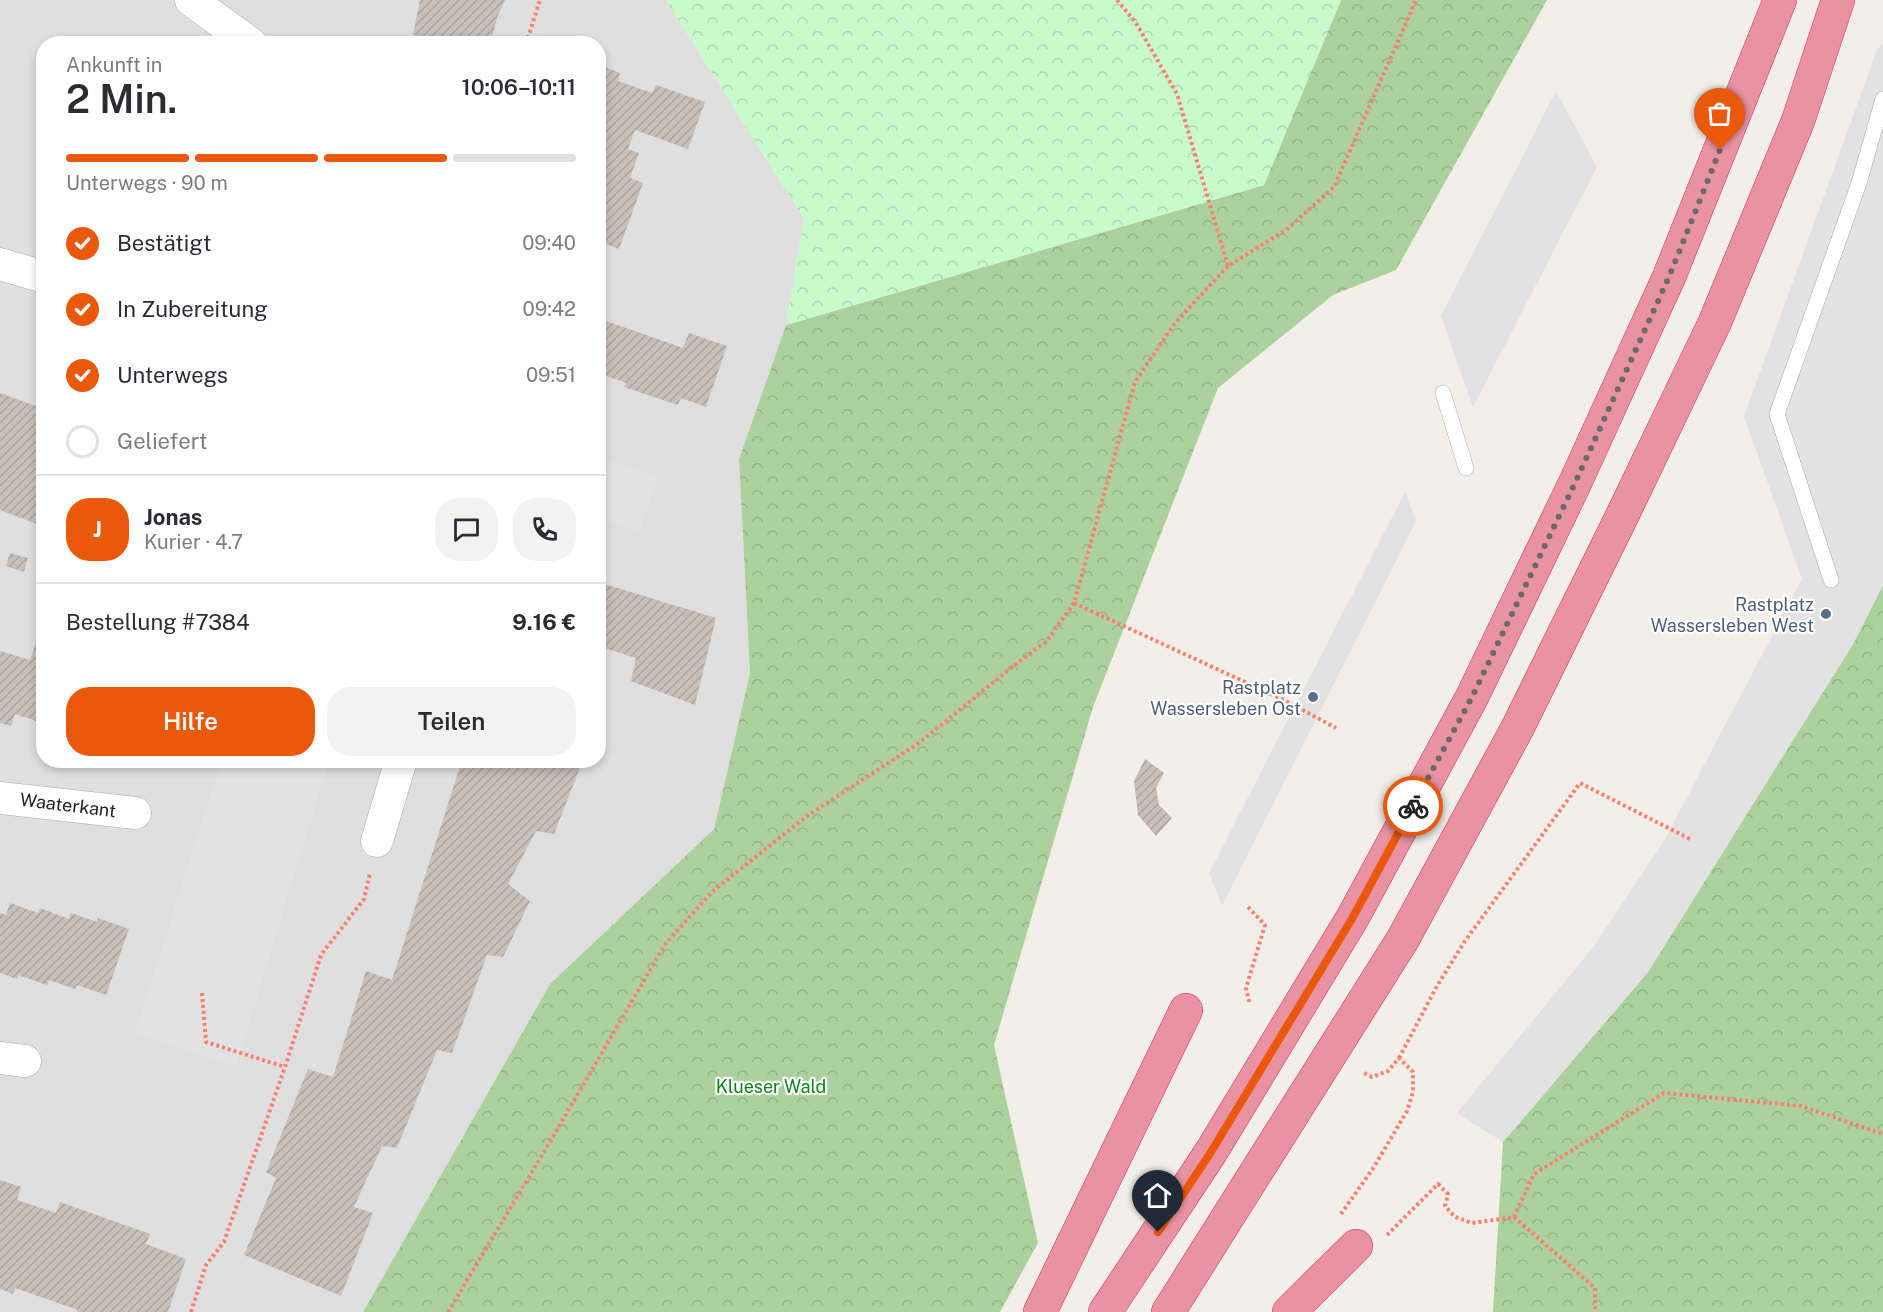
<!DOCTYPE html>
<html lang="de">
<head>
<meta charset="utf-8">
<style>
	body { margin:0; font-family:"Public Sans",sans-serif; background:#f2f2f3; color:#2b2b33; height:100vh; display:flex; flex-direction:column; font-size:22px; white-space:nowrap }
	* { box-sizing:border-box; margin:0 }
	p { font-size:20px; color:#7c7c81 }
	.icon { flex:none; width:33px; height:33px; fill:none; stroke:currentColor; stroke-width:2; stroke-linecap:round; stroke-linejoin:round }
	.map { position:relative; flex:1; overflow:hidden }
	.side { position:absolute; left:36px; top:36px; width:570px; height:732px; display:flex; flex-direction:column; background:#fff; border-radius:24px; box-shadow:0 3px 9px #0003 }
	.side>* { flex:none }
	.pin { position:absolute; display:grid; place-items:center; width:51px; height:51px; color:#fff; margin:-62px -26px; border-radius:50% 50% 50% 0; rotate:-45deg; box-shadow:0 0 6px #0007 }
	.pin .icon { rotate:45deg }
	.courier { position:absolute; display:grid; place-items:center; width:60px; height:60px; margin:-30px; border:4px solid #ea580c; border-radius:50%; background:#fff; color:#222; box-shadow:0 2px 8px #0007 }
	.overview em { font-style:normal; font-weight:600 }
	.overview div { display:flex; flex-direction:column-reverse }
	.overview { display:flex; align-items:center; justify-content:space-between; height:102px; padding:0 30px }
	h1 { font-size:39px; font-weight:600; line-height:45px }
	.bar { display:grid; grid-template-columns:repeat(4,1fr); gap:9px 6px; align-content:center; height:72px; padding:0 30px }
	.bar i { height:8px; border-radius:4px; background:#e1e1e2 }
	.bar .selected { background:#ea580c }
	.bar p { grid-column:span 4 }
	.line { display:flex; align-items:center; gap:15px; padding:0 30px; border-top:2px solid #e1e1e2 }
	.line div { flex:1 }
	.round { display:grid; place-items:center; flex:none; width:63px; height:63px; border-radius:24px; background:#f2f2f3 }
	ol { padding:0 30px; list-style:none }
	li { display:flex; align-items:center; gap:18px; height:66px }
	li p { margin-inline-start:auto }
	li .icon { padding:6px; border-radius:50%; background:#ea580c; color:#fff; stroke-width:4 }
	li:last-child { color:#7c7c81 }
	li i { width:33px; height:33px; border:3px solid #e1e1e2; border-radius:50% }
	.action { display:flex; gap:12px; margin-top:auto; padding:12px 30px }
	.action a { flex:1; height:69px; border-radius:24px; background:#ea580c; color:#fff; font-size:24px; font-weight:600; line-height:69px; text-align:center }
	.action a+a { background:#f2f2f3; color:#2b2b33 }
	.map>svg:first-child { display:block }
	.residential { fill:#e0dfdf; fill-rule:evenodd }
	.forest { fill:url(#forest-crowns) }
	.park { fill:url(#park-crowns) }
	.parking { fill:#e2e2e2 }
	.water { fill:url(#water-waves) }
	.building { fill:url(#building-hatch) }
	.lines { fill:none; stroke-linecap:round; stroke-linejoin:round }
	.lane-casing { stroke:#a9a9a9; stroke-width:16 }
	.street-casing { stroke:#a9a9a9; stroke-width:33 }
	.highway-casing { stroke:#dc2a67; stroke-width:34 }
	.path { stroke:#fa8072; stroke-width:4; stroke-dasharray:3 3; stroke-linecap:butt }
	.lane { stroke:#fff; stroke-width:15 }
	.street { stroke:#fff; stroke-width:32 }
	.highway { stroke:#e892a2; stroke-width:33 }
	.done { stroke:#6b6a68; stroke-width:6; stroke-dasharray:0 10.8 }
	.route { stroke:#ea580c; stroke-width:8 }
	.service-dot { fill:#5c6f8a; stroke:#fff; stroke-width:2 }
	.labels { text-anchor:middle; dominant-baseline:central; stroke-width:4.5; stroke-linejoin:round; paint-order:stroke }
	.service-label { font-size:18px; fill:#4e5e75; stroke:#fff; text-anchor:end }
	.street-label { font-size:18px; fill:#222; stroke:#fff }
	.park-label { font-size:18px; fill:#0c8416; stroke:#fff }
</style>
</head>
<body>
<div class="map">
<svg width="1883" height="1312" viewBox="0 0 1883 1312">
	<defs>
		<pattern id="forest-crowns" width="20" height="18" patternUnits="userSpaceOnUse" patternTransform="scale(1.5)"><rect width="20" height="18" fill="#add19e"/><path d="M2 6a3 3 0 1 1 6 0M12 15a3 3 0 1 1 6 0" fill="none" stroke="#95b388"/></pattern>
		<pattern id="park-crowns" width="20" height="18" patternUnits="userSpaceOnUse" patternTransform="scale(1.5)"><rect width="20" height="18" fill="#c8facc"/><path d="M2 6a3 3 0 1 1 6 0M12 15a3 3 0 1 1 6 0" fill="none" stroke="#acd6af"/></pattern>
		<pattern id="water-waves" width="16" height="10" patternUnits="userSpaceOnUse" patternTransform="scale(1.5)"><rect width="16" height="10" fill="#aad3df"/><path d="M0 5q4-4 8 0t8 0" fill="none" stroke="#92b5bf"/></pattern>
		<pattern id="building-hatch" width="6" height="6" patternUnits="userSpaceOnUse" patternTransform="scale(1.5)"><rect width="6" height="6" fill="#c7bfb8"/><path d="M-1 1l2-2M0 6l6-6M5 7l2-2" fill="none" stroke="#aba49e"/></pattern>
	</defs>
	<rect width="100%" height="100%" fill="#f2efe9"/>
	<path class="residential" d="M0 0H666L804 219 786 325 739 459 750 673 714 829 550 984 363 1312H0ZM44 44H598V760H44Z"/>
	<g class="forest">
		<path d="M1341 0H1547L1396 270 1333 295 1218 388 1093 707 994 1045 1038 1243 1000 1312H363L550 984 714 829 750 673 739 459 786 325 1264 185Z"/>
		<path d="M1883 585V1312H1493L1503 1142 1648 972 1853 644Z"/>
	</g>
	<path class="park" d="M666 0H1341L1264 185 786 325 804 219Z"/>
	<g class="parking">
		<path d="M1883 43V585L1853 644 1648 972 1503 1142 1457 1113 1594 946 1665 839 1802 579 1744 416 1877 50Z"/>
		<path d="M1556 91 1597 167 1473 407 1441 316Z"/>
		<path d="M599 456 658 477 639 532 599 518Z"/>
		<path d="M1405 492 1416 521 1222 906 1209 873Z"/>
		<path d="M221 761H329L236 1066 135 1033Z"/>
	</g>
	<path class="water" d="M60 37H88L100 43H55Z"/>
	<g class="building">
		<path d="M420 0H505L498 15 490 44H439L413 35Z"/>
		<path d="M598 64 620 73 618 81 652 93 656 85 705 102 688 149 635 130 628 149 639 153 630 178 643 183 619 249 606 244 599 265Z"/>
		<path d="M598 318 683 348 689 333 727 346 706 407 681 398 678 405 624 387 626 383 598 373Z"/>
		<path d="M0 393 44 409V506L37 524 0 510Z"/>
		<path d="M10 553 28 558 24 572 6 566Z"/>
		<path d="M598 582 716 618 695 705 631 681 636 658 598 646Z"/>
		<path d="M37 640 44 643 42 723 15 714 11 726 0 723V651L30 660Z"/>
		<path d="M1145 759 1164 773 1156 788 1159 805 1172 818 1156 836 1138 815 1134 781Z"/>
		<path d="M462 760H479L485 763 486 760H583L554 834 536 831 508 884 530 901 503 957 487 955 452 1053 437 1050 397 1148 382 1146 354 1207 373 1213 341 1296 244 1255 276 1178 266 1172 308 1069 333 1077 366 971 392 980Z"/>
		<path d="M10 903 38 913 40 908 69 919 71 913 97 922 98 918 129 929 106 995 77 985 75 989 49 980 47 985 18 975 17 979 0 973V913L6 915Z"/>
		<path d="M0 1180 21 1187 17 1200 56 1213 60 1202 150 1234 146 1244 186 1259 168 1312H77L78 1310 15 1288 13 1294 0 1289Z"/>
	</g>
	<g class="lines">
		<g class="lane-casing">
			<g id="lane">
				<path d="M1443 393 1466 468"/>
				<path d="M1831 580 1777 414 1859 183 1883 99"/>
			</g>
		</g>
		<g class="street-casing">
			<g id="street">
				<path d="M191 0 251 44"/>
				<path d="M0 264 44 277"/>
				<path d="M0 798 135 813"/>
				<path d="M377 841 401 760"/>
				<path d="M0 1058 25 1061"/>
			</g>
		</g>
		<g class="highway-casing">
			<g id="highway">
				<path d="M1040 1312 1186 1010"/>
				<path d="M1105 1312 1211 1152 1353 917 1472 697 1575 483 1669 277 1780 0"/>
				<path d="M1168 1312 1403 939 1517 729 1623 514 1715 322 1798 121 1838 0"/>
				<path d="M1289 1312 1356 1246"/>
			</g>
		</g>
		<g class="path">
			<path d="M1117 0 1136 23 1177 94 1228 266"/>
			<path d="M382 40 388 44"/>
			<path d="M526 44 540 0"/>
			<path d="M1074 603 1286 701 1336 728"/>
			<path d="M1248 907 1265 925 1246 988 1250 1005"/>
			<path d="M202 993 206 1042 285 1067"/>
			<path d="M1399 1058 1437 986 1465 941 1580 783 1692 840"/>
			<path d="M1341 1214 1374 1167 1407 1111 1413 1092V1072L1399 1058 1388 1071 1372 1077 1362 1072"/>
			<path d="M1514 1217 1534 1174 1664 1093 1801 1106 1883 1134"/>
			<path d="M1387 1235 1438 1184 1448 1194 1445 1206 1455 1217 1472 1223 1514 1217 1595 1288V1312"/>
			<path d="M191 1312 206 1265 224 1242 285 1067 321 955 364 899 370 873"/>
			<path d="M448 1312 544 1152 666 943 713 891 807 816 919 743 1017 663 1047 641 1074 603 1135 382 1175 323 1228 266 1286 230 1334 187 1416 0"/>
		</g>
		<use href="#lane" class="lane"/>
		<use href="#street" class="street"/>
		<use href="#highway" class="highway"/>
	</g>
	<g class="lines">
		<path class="done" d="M1413 806 1472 697 1575 483 1669 277 1720 150"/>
		<path class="route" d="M1158 1232 1211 1152 1353 917 1413 806"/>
	</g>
	<g class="service-dot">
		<circle cx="1826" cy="614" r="6"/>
		<circle cx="1313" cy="697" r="6"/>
	</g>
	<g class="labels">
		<g class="service-label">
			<text x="1814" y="604">Rastplatz<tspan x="1814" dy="21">Wassersleben West</tspan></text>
			<text x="1301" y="687">Rastplatz<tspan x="1301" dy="21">Wassersleben Ost</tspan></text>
		</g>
		<g class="street-label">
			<text transform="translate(68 805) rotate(7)">Waaterkant</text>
		</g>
		<g class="park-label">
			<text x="771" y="1086">Klueser Wald</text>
		</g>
	</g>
</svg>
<div class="pin" style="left:1720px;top:150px;background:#ea580c"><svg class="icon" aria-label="bag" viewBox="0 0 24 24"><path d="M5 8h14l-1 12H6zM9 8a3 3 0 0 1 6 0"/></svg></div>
<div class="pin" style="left:1158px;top:1232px;background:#1f2937"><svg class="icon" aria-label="home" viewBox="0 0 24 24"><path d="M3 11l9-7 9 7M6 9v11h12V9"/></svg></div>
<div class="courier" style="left:1413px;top:806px"><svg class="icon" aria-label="bike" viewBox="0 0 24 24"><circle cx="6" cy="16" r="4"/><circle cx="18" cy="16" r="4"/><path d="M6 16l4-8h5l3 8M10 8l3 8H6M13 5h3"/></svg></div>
<section class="side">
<div class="overview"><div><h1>2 Min.</h1><p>Ankunft in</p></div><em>10:06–10:11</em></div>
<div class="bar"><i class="selected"></i><i class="selected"></i><i class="selected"></i><i></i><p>Unterwegs · 90 m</p></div>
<ol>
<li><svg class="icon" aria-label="check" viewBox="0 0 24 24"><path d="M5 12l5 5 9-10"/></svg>Bestätigt<p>09:40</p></li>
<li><svg class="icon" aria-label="check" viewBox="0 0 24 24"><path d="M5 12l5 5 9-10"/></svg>In Zubereitung<p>09:42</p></li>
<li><svg class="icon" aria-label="check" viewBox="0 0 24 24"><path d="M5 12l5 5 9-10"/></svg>Unterwegs<p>09:51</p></li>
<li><i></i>Geliefert</li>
</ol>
<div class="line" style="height:108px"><b class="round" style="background:#ea580c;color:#fff">J</b><div><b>Jonas</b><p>Kurier · 4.7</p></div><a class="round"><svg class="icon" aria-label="chat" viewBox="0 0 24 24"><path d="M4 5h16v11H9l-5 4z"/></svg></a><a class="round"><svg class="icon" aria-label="phone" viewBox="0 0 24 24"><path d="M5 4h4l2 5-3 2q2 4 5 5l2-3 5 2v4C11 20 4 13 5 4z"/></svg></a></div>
<div class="line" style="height:78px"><div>Bestellung #7384</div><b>9.16 €</b></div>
<div class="action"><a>Hilfe</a><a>Teilen</a></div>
</section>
</div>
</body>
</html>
